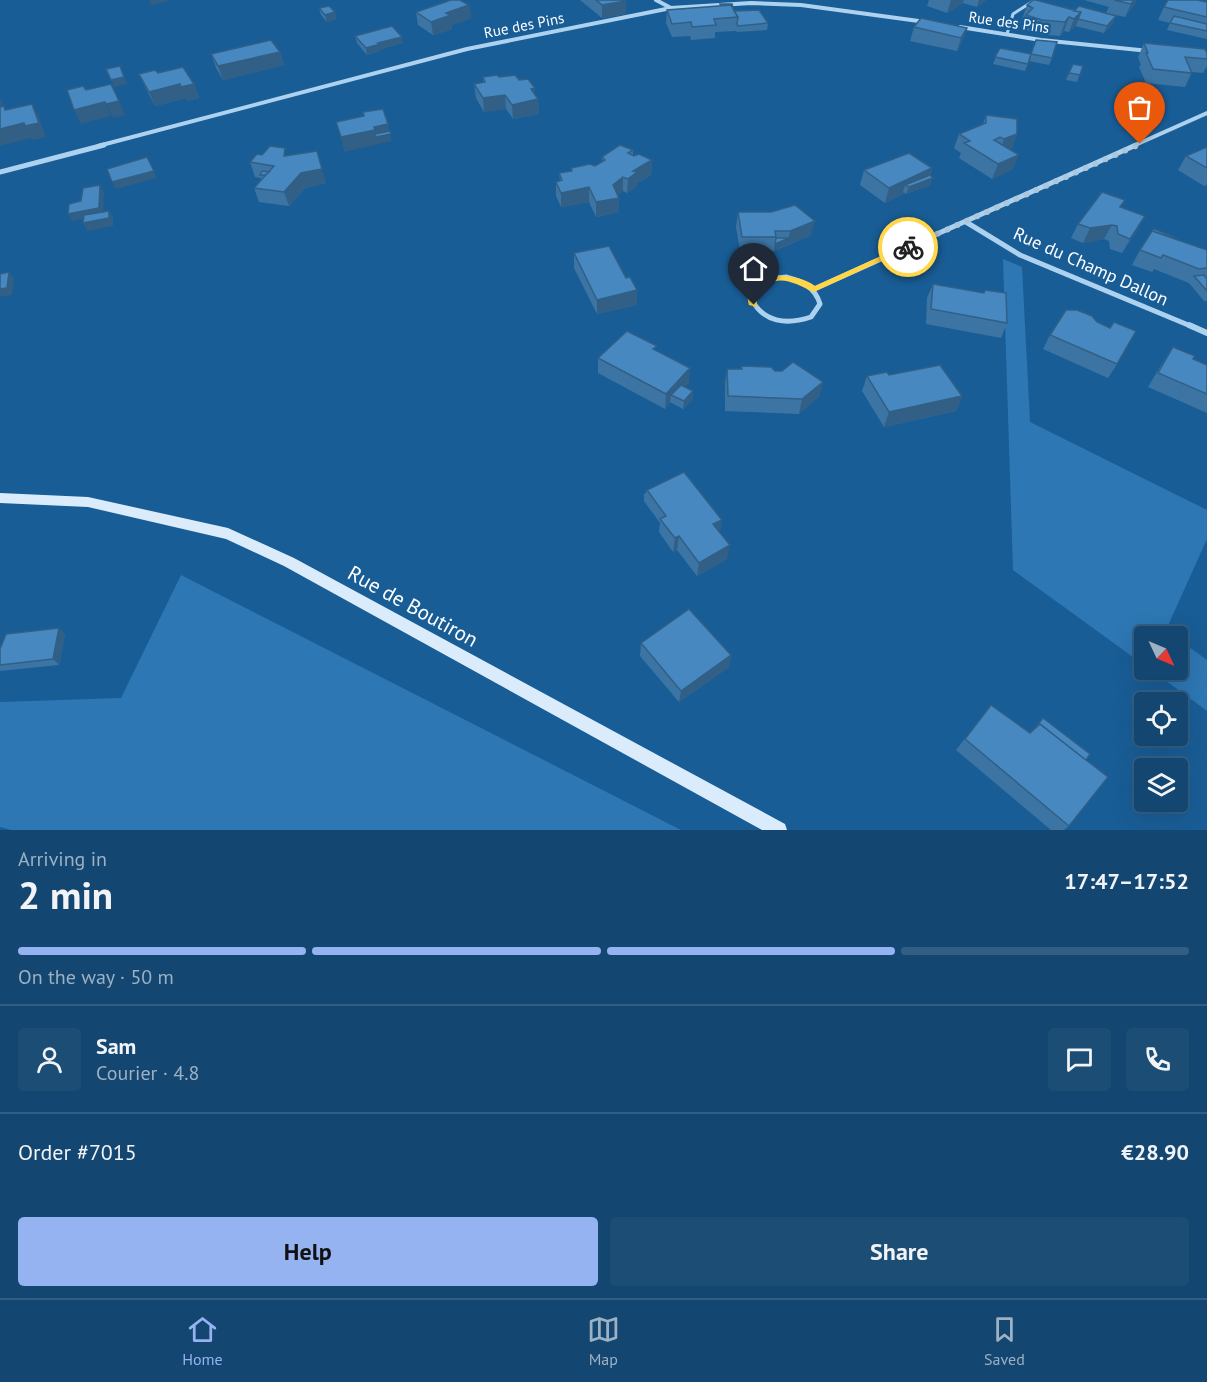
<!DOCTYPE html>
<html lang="en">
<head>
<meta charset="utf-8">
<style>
	body { margin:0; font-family:"PT Sans",sans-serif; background:#1c4d75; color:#f1f3f6; height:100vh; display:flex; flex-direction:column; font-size:22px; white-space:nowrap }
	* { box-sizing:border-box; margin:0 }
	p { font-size:20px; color:#9db1c3 }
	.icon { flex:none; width:33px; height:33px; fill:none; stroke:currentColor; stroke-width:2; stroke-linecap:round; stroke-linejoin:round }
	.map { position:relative; height:830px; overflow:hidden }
	.details { display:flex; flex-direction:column; background:#134670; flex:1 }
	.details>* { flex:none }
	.needle { width:39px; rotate:134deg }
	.fabs { position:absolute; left:1134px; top:626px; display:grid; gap:12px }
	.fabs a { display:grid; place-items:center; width:54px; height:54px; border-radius:6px; background:#134670; box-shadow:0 6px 24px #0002,0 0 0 2px #325e83; font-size:30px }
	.pin { position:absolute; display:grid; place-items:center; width:51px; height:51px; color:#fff; margin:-62px -26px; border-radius:50% 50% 50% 0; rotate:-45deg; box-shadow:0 0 6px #0007 }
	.pin .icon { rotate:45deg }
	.courier { position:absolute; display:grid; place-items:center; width:60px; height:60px; margin:-30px; border:4px solid #ffd54a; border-radius:50%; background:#fff; color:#222; box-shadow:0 2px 8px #0007 }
	.overview em { font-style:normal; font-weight:800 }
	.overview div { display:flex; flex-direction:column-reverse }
	.overview { display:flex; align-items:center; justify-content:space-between; height:102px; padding:0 18px }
	h1 { font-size:39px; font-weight:800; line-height:45px }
	.bar { display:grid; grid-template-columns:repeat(4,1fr); gap:9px 6px; align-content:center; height:72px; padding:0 18px }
	.bar i { height:8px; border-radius:4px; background:#325e83 }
	.bar .current { background:#95b2f1 }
	.bar p { grid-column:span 4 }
	.line { display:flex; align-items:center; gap:15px; padding:0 18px; border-top:2px solid #325e83 }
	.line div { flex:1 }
	.round { display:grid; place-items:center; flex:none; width:63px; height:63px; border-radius:6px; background:#1c4d75 }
	.primary-button { display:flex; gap:12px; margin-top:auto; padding:12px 18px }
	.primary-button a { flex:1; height:69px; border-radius:6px; background:#95b2f1; color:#111; font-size:24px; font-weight:800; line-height:69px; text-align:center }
	.primary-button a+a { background:#1c4d75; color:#f1f3f6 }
	.menu { display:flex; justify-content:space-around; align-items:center; height:84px; border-top:2px solid #325e83; background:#134670; font-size:16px; color:#9db1c3 }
	.menu a { display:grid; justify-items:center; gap:3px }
	.menu .current { color:#95b2f1 }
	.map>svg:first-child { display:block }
	.green { fill:#2d77b4 }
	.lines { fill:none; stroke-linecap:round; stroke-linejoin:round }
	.lane { stroke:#acd2f0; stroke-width:3 }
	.street-far2 { stroke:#acd2f0; stroke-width:4 }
	.street-far1 { stroke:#acd2f0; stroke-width:5 }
	.street { stroke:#acd2f0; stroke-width:6 }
	.secondary { fill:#daecfb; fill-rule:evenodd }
	.wall { fill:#3c75a4 }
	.shaded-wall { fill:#315f86 }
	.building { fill:#4688bf; stroke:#315f86; stroke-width:1.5 }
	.route { fill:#ffd54a }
	.done { stroke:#aec6da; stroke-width:6; stroke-dasharray:0 10.8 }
	.labels { text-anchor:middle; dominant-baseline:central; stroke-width:5; stroke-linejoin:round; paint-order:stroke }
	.far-street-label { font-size:15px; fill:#fff; stroke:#195d96 }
	.street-label { font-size:18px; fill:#fff; stroke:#195d96 }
	.near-street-label { font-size:21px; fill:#fff; stroke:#195d96 }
</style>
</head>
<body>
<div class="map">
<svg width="1207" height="830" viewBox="0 0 1207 830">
	<rect width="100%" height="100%" fill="#195d96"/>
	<g class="green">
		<path d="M1003 259 1022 267 1030 422 1207 510V539L1166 630 1174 636H1144V665L1013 570Z"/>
		<path d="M181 575 681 830H11L0 827V702L121 698Z"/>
		<path d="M1178 639 1207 660V711L1150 669H1178Z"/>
	</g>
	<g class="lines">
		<path class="lane" d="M1007 34 1013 14 1035 0"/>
		<g class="street-far2">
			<path d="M656 0 671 8"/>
			<path d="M960 27 1041 40 1149 51"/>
			<path d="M98 146 467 49 671 8 751 3 801 5 926 22"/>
			<path d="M1133 146 1207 113"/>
		</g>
		<g class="street-far1">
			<path d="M0 172 104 145"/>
			<path d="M966 222 1020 255 1193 327"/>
			<path d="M786 277C802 281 815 287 820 304L811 317C787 325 763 323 751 298 757 281 770 278 786 277Z"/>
			<path d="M814 289 1136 145"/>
		</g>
		<path class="street" d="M1189 325 1207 333"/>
		<path class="secondary" d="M0 493 88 497 228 528 294 558 785 824 787 830H762L284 566 226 539 88 507 0 503Z"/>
	</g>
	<g class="wall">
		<path d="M580 0H625L626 14 602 18Z"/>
		<path d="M929 0H986L977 7 963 3 947 13 927 6Z"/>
		<path d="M1084 0H1137L1134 5 1125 17 1106 13 1109 7Z"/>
		<path d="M1207 2V39L1167 30 1170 23 1158 20 1164 7Z"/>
		<path d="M720 4 733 7 734 11 768 23 767 30 737 32 736 31 715 32V38L691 40 690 36 672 37 666 23 667 10 720 6Z"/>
		<path d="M469 5 471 18 452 25V29L433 35 418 25 416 12Z"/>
		<path d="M1027 5 1074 11 1116 16 1113 23 1104 33 1075 26 1069 32 1064 31 1060 36 1037 34 1021 28 1024 20 1022 19Z"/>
		<path d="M319 8 335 12 336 19 327 22 321 15Z"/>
		<path d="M914 27 967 28 962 41 957 51 910 41Z"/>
		<path d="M355 36 403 43 381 49V51L367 55 357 43Z"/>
		<path d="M1144 43 1207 53V66L1203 73 1192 72 1185 87 1146 83 1139 67 1141 65 1138 57Z"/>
		<path d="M1000 48 1052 58 1049 65 1029 61 1025 71 993 64Z"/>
		<path d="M280 52 284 65 223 80 216 68 211 54Z"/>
		<path d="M1073 64 1083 66 1077 82 1066 80Z"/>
		<path d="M158 73 194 84 199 98 187 101 186 98 155 106 145 87 139 74Z"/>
		<path d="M483 77H499L519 80 535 88V95L538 99 539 114 513 119 506 109 484 112 476 98 474 84 483 82Z"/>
		<path d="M986 115 1017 134 1012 148 1009 149 1013 169 992 179 959 158 961 153 954 148 959 134 983 124Z"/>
		<path d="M1207 147V185L1204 186 1178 170 1186 156Z"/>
		<path d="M633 150V156L652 160 651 175 637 183V186L627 193 623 191 618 195 619 212 596 217 589 202 561 207 556 196V182L560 181 559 173 571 171V168L595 166 602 161V157Z"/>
		<path d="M262 155 287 156 326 183 305 188 289 206 259 202 254 188 261 180V178L255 177 250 162Z"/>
		<path d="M932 168 930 175V185L906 194 905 193 885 203 860 185 864 170Z"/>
		<path d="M1121 208 1137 231 1122 253 1110 249 1109 241 1104 239 1083 243 1071 238 1078 224Z"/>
		<path d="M738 212H771L811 235 774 251H740L736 227Z"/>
		<path d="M1173 239 1207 250V301H1204L1189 283 1154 269 1152 272 1132 265 1140 250Z"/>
		<path d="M574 253 637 305 597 314 574 268Z"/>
		<path d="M933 284 983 293 985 290 1007 323 1001 338 926 324 927 298Z"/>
		<path d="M1050 335 1117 364 1108 378 1043 349Z"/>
		<path d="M1173 347 1193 359 1207 365V413L1148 387 1163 362Z"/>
		<path d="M598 358 689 382 685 387 693 399 683 409 670 402 665 409 598 373Z"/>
		<path d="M741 366 775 371 823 382 819 397 799 414 725 411V383L727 369H741Z"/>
		<path d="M889 375 962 396 956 411 884 427 862 391 867 376Z"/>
		<path d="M647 490 720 532 727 559 697 576 677 550 673 552 659 532 660 523 644 501V494L646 493Z"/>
		<path d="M65 634 59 665 0 671V649Z"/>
		<path d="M641 643 731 655 729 667 679 702 640 656Z"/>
		<path d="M991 705 1030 733 1086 760 1069 826 1064 830H1051L956 750Z"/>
	</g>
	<g class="shaded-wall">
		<path d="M149 0H172L151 5Z"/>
		<path d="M951 0H964L963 3 947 13Z"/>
		<path d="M979 0H986L977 7Z"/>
		<path d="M1134 0H1137L1134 5 1125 17 1131 4Z"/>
		<path d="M626 1V14L602 18V5Z"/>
		<path d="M469 5 471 18 452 25V29L433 35 431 22 446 13Z"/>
		<path d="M335 12 336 19 327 22 325 15Z"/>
		<path d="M1081 12 1076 26 1069 32 1074 19Z"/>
		<path d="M1116 16 1113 23 1104 33 1107 26Z"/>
		<path d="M1069 17 1064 31 1060 36 1065 22Z"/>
		<path d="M967 28 962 41 957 51 961 38Z"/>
		<path d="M402 37 403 43 381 49V51L367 55 366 48 378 43Z"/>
		<path d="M280 52 284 65 223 80 218 66Z"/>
		<path d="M124 77 127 84 114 87 111 80Z"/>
		<path d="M111 84 125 115 113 118 106 104Z"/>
		<path d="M180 84 186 98 155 106 149 92Z"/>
		<path d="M194 84 199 98 187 101 181 87Z"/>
		<path d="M535 88V100L538 99 539 114 513 119 512 105 531 89Z"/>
		<path d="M505 95 506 109 484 112 483 98Z"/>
		<path d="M0 99 2 102 4 112 0 113Z"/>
		<path d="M105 102 111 116 81 124 74 110Z"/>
		<path d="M32 104 38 114 46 137 33 140 31 138 0 146V129L24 123 25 126 39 123 37 119 13 124 5 110 4 106 10 117 34 111Z"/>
		<path d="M388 124 392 141 344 152 341 137 374 127Z"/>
		<path d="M1017 134 1012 148 1003 152 1001 149 1004 139Z"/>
		<path d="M317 151 326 183 305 188 289 206 284 192Z"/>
		<path d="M1019 155 1013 169 992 179 998 164Z"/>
		<path d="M652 160 651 175 637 183V186L627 193 628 179 633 171Z"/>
		<path d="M932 168 928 179 933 178 930 185 906 194 909 187 905 185 903 192 905 193 885 203 889 188Z"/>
		<path d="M154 171 157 178 116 189 112 182Z"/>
		<path d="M623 177V191L613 199 619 198V212L596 217V202L613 185Z"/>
		<path d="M100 185 104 193 103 216 72 221 68 214Z"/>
		<path d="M589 187V202L561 207V193Z"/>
		<path d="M109 211 113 218V226L87 231 83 223Z"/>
		<path d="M1145 216 1137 231 1122 253 1130 239Z"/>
		<path d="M815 221 811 235 787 245 790 231Z"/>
		<path d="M1112 225 1104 239 1083 243 1090 228Z"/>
		<path d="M789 238 787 245 774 251 775 244Z"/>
		<path d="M9 272 14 279 12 295 0 297V289Z"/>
		<path d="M637 290V305L597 314V300Z"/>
		<path d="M690 368 689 382 675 397 671 395 670 402 665 409 666 394Z"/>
		<path d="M823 382 819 397 799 414 802 399Z"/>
		<path d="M693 391V399L683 409 684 401Z"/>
		<path d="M962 396 956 411 884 427 889 412Z"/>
		<path d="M722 520 720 534 713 524Z"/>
		<path d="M679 536 677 550 673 552 675 538Z"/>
		<path d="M730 545 727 559 697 576 699 563Z"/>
		<path d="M59 628 65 634 59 665 53 659Z"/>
		<path d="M731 655 729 667 679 702 681 691Z"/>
	</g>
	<g class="building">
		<path d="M451 0H460L469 5 446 13 451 15 431 22 416 12Z"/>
		<path d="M596 0H625L626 1 602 5Z"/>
		<path d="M1033 0H1036L1081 12 1074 19 1069 17 1065 22 1042 20 1026 15 1033 8 1027 5Z"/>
		<path d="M1114 0H1134L1131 4Z"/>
		<path d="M1168 0H1197L1207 2V17L1164 7Z"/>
		<path d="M720 4H732L733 7H732L731 5 721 6Z"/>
		<path d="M731 5 738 17 714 19 716 25 692 27 691 22 672 24 667 10Z"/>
		<path d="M329 6 335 12 325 15 319 8Z"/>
		<path d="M1079 6 1116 16 1107 26 1078 19 1081 12 1074 11Z"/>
		<path d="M759 10 768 23 738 26 737 24 738 17 734 11Z"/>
		<path d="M1174 16 1207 24V31L1170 23Z"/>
		<path d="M921 18 967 28 961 38 914 27Z"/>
		<path d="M392 26 402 37 378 43 380 44 366 48 355 36Z"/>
		<path d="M271 40 280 52 218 66 211 54Z"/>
		<path d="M1036 40 1057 42 1052 58 1031 54Z"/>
		<path d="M1144 43 1205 49 1207 53V59L1185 57 1192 73 1153 69 1146 53H1148Z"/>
		<path d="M1000 48 1031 54 1028 64 995 57Z"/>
		<path d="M1073 64 1083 66 1080 75 1069 73Z"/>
		<path d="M120 66 124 77 111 80 106 69Z"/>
		<path d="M183 67 194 84 181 87 180 84 149 92 139 74 155 70 158 73Z"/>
		<path d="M497 75 499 77 515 75 519 80 528 79 535 88 531 89 538 99 512 105 505 95 483 98 474 84 485 82 483 77Z"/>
		<path d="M111 84 119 101 106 104 105 102 74 110 67 90 83 86 86 90Z"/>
		<path d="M32 104 39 123 25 126 24 123 0 129V107L4 106 5 110Z"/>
		<path d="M383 109 388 124 374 127 375 130 341 137 336 122 364 116 363 112Z"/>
		<path d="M986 115 1017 119V134L1004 139 1000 137 994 140 1019 155 998 164 964 143 970 141 959 134 986 123Z"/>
		<path d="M390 131 391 134 376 137 375 134Z"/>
		<path d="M620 145 633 150 628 153 634 156 639 154 652 160 633 171 637 172 628 179 623 177 613 185 619 198 596 202 589 187 561 193 556 182 562 180 559 173 572 171 571 168 590 164 595 166 605 160 602 157Z"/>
		<path d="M270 146 285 148 284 156 317 151 322 169 301 173 284 192 254 188 274 166 250 162 257 154 262 155Z"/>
		<path d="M1207 147V168L1186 156Z"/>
		<path d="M909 153 932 168 889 188 864 170Z"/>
		<path d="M147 157 154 171 112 182 107 169Z"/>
		<path d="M262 171 269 172 265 175H260Z"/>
		<path d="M930 175 933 178 909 187 905 185Z"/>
		<path d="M100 185 99 208 68 214 69 204 81 201 83 188Z"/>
		<path d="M1102 192 1125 200 1120 207 1145 216 1130 239 1118 234 1117 226 1112 225 1090 228 1078 224Z"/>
		<path d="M795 205 815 221 790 231H775L776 237H742L738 212H771Z"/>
		<path d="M109 211V218L83 223 84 215Z"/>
		<path d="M1154 229 1174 237 1173 238 1152 231Z"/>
		<path d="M1152 231 1207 250V268L1199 269 1163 255 1161 258 1140 250Z"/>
		<path d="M776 238H789L775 244Z"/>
		<path d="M609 246 626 278 630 277 637 290 597 300 574 253Z"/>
		<path d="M9 272 7 288 0 289V274Z"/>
		<path d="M1204 275 1207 279V291L1194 276Z"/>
		<path d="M933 284 984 293 985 290 1006 293 1007 323 931 309Z"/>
		<path d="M1066 310H1077L1092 316 1097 322 1110 328 1114 322 1136 331 1117 364 1050 335Z"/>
		<path d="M627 331 657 346 653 349 690 368 666 394 598 358Z"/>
		<path d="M1173 347 1195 356 1193 359 1207 365V394L1158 373Z"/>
		<path d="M793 362 823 382 802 399 728 396 727 369H742L741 366 771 367 775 371H782Z"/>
		<path d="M940 365 962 396 889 412 867 376 887 372 889 375Z"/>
		<path d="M681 385 693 391 684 401 671 395Z"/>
		<path d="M684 472 722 520 713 524 730 545 699 563 679 536 675 538 660 519 666 516 647 490Z"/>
		<path d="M689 609 731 655 681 691 641 643Z"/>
		<path d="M59 628 53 659 0 665V649L6 634Z"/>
		<path d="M991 705 1030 733 1040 724 1108 777 1069 826 965 739Z"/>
		<path d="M1043 718 1090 754 1086 760 1040 724 1035 728Z"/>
	</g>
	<path class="route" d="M905 245 912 247 814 292C791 282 779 272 757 292V307L749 305C738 269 796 271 815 286Z"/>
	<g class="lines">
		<path class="done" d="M908 247 1140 144"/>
	</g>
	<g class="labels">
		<g class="far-street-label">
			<text transform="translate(1009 22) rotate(8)">Rue des Pins</text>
			<text transform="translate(524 25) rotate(-11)">Rue des Pins</text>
		</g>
		<g class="street-label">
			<text transform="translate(1091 266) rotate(24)">Rue du Champ Dallon</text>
		</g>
		<g class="near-street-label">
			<text transform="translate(413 606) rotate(29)">Rue de Boutiron</text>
		</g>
	</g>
</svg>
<div class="fabs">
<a><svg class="needle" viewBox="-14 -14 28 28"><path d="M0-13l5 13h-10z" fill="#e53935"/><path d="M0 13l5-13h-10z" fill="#9db1c3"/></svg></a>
<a><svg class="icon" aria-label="locate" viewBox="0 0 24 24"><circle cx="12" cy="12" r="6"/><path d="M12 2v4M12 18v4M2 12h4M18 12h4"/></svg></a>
<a><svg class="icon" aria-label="layers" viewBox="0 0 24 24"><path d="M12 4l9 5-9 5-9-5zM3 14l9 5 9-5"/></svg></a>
</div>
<div class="pin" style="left:1140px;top:144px;background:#ea580c"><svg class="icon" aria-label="bag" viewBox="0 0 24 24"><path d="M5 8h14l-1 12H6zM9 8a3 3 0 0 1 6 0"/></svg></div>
<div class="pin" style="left:754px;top:305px;background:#1f2937"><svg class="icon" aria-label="home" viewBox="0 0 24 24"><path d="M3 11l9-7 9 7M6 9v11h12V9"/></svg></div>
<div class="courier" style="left:908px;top:247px"><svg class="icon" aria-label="bike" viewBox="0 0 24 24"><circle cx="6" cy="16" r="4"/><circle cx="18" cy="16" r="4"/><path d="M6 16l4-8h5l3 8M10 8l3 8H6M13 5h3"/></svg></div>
</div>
<section class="details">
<div class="overview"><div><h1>2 min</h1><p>Arriving in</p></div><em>17:47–17:52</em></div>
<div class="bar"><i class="current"></i><i class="current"></i><i class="current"></i><i></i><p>On the way · 50 m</p></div>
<div class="line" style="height:108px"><a class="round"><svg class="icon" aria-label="person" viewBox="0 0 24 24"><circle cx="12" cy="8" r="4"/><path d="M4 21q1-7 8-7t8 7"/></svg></a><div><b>Sam</b><p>Courier · 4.8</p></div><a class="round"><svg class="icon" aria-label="chat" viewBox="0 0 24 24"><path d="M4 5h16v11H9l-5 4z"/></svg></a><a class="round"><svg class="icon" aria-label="phone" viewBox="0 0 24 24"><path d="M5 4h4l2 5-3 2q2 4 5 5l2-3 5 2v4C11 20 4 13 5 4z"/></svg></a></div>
<div class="line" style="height:78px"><div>Order #7015</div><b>€28.90</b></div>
<div class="primary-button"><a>Help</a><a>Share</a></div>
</section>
<nav class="menu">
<a class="current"><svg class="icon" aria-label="home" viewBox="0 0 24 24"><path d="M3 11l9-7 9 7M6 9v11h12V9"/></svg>Home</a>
<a><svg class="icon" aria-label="map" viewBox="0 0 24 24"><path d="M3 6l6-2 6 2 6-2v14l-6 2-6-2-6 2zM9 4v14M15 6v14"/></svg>Map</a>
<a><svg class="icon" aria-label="saved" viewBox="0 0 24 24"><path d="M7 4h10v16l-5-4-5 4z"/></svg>Saved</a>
</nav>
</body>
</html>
